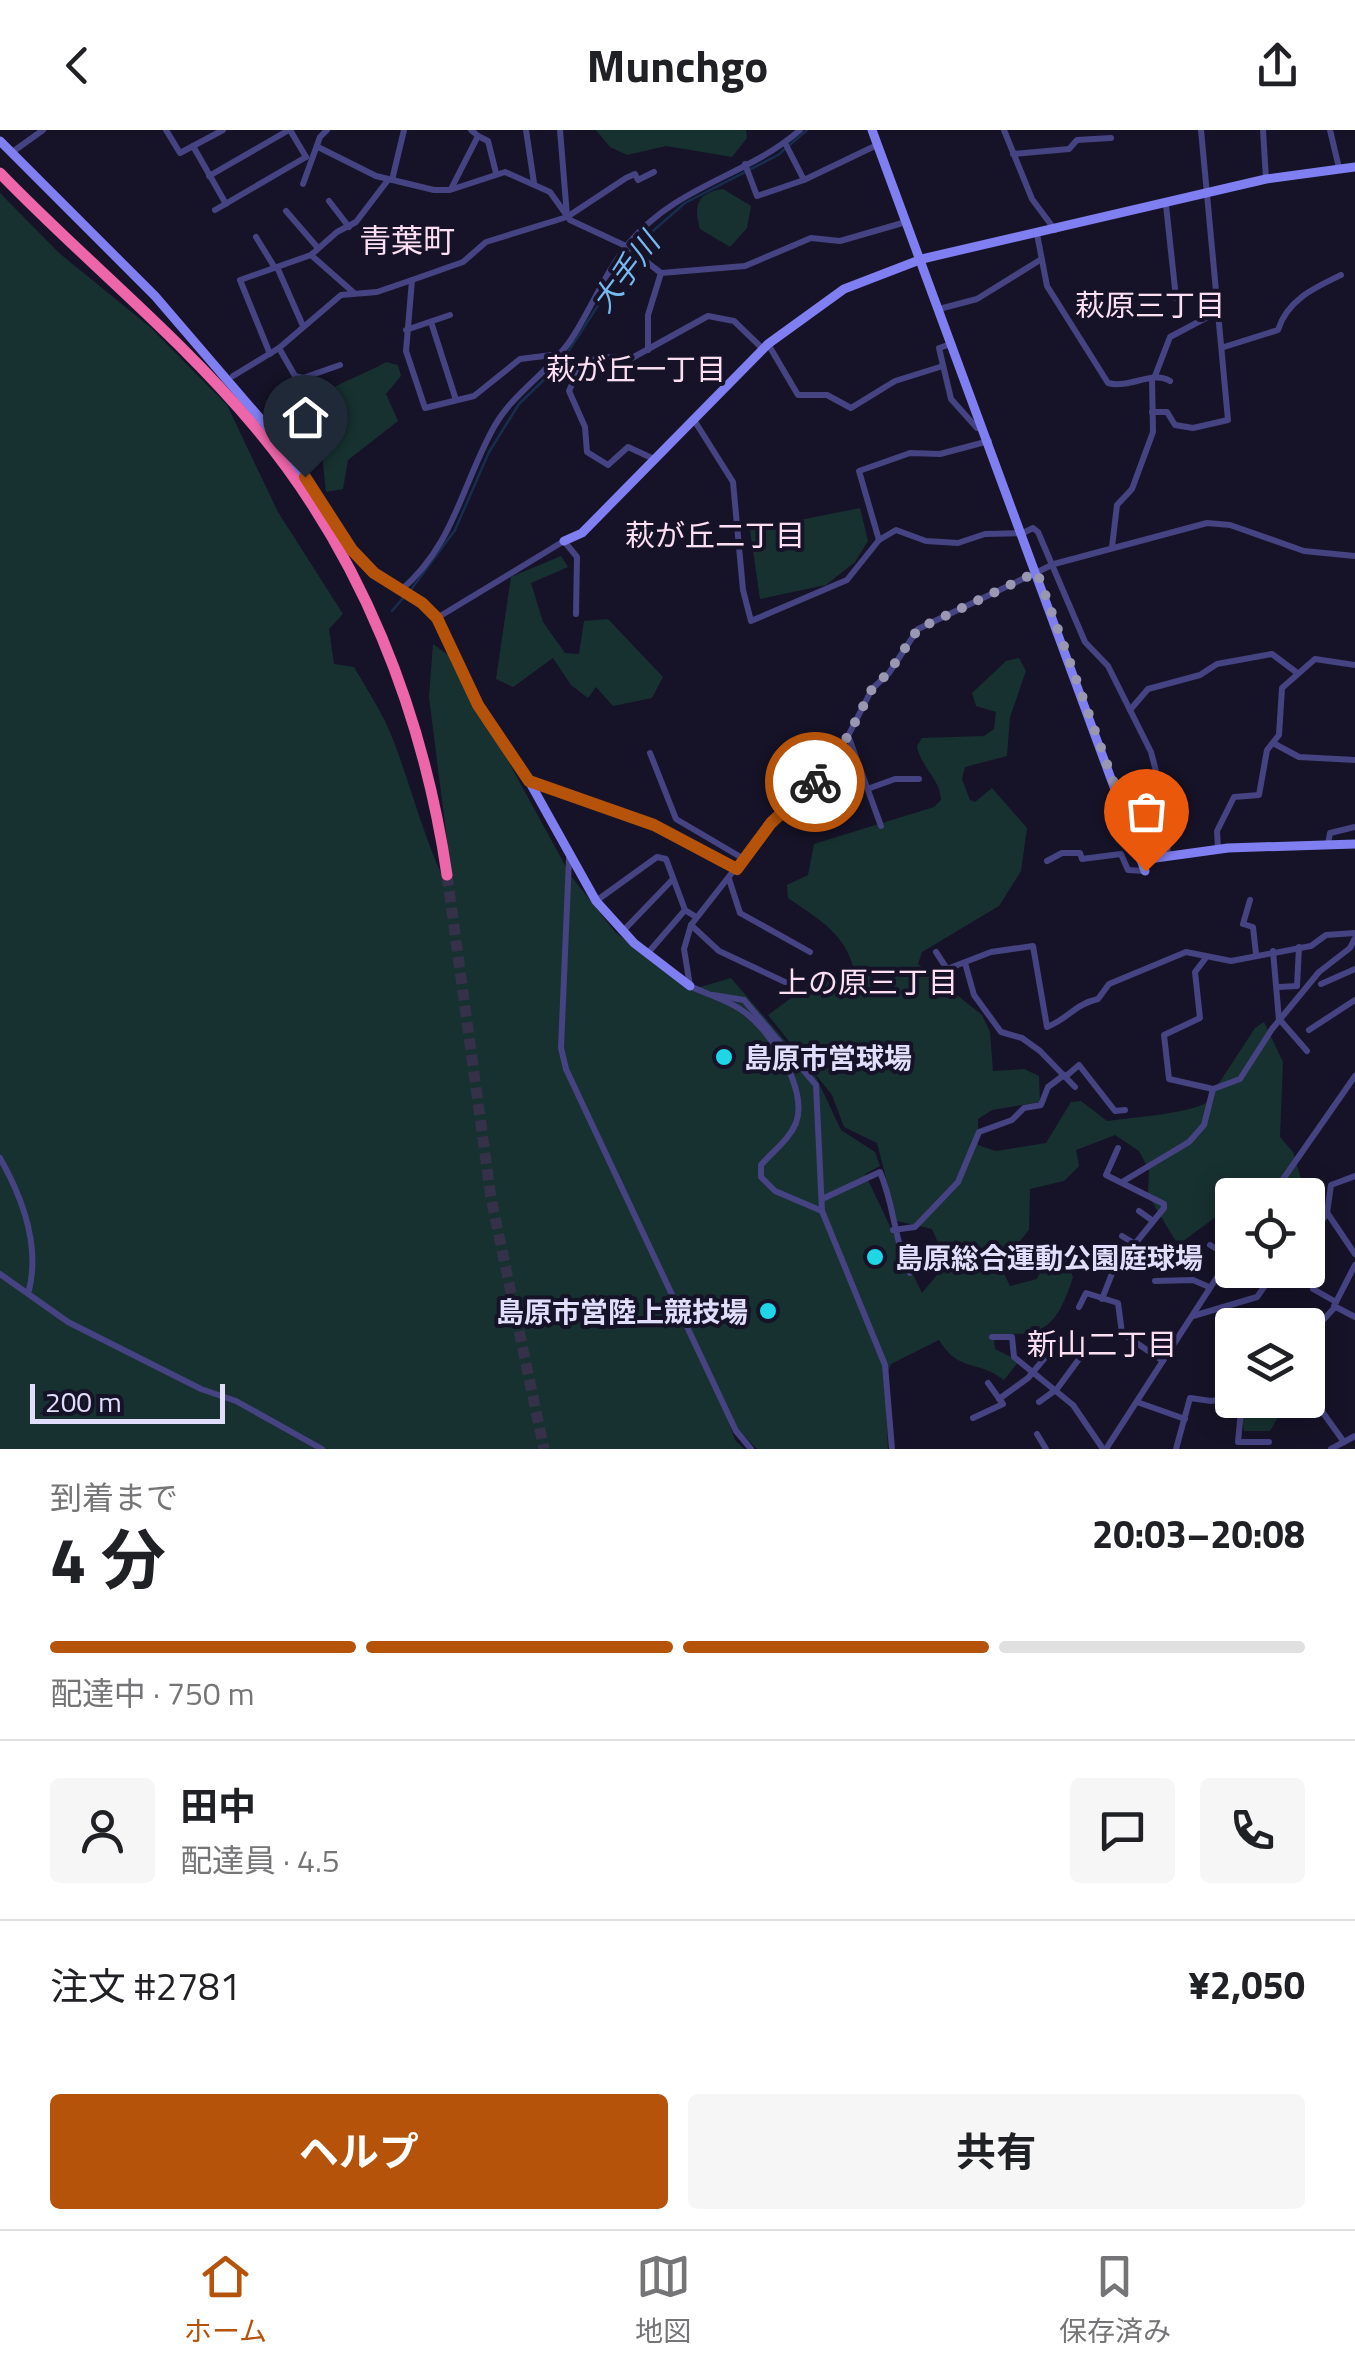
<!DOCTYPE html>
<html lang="ja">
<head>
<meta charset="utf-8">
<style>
	body { margin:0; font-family:"Titillium Web","Noto Sans JP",sans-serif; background:#f6f6f6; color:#202124; height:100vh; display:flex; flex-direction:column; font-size:38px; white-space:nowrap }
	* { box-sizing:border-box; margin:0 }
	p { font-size:32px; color:#757577 }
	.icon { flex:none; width:55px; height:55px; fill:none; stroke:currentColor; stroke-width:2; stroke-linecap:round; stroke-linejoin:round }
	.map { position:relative; height:1319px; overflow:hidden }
	.sheet { display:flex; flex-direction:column; background:#fff; flex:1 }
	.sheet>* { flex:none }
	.fabs { position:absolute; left:1215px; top:1048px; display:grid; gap:20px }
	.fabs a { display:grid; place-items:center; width:110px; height:110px; border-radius:10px; background:#fff; box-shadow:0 5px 25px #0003; font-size:50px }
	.scale { position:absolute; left:30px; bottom:25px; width:195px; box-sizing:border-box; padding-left:10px; border:5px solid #e0defb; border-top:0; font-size:28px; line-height:35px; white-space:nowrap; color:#e0defb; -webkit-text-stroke:8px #161328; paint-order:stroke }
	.pin { position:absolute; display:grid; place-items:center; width:85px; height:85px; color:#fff; margin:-102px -42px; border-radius:50% 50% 50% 0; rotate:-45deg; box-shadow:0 0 10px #0007 }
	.pin .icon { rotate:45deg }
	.courier { position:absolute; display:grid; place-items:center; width:100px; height:100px; margin:-50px; border:8px solid #b45309; border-radius:50%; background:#fff; color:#222; box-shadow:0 2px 12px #0007 }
	.head em { font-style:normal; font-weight:700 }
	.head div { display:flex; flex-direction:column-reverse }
	.head { display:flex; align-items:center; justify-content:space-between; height:170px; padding:0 50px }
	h1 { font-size:65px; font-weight:700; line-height:75px }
	.bar { display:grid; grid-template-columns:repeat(4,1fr); gap:15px 10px; align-content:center; height:120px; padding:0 50px }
	.bar i { height:12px; border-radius:8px; background:#e0e0e0 }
	.bar .selected { background:#b45309 }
	.bar p { grid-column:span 4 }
	.line { display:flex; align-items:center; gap:25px; padding:0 50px; border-top:2px solid #e0e0e0 }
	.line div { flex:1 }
	.round { display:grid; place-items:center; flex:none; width:105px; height:105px; border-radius:10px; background:#f6f6f6 }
	.button { display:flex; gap:20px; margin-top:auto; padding:20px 50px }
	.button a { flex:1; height:115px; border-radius:10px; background:#b45309; color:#fff; font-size:40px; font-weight:700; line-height:115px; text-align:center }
	.button a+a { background:#f6f6f6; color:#202124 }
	header { display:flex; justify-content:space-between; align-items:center; height:130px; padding:0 50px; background:#fff; font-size:45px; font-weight:700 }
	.menu { display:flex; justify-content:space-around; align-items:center; height:140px; border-top:2px solid #e0e0e0; background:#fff; font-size:28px; color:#757577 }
	.menu a { display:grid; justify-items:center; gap:5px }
	.menu .selected { color:#b45309 }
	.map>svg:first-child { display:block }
	.green { fill:#173130 }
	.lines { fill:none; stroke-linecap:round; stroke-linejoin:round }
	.stream { stroke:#172d4d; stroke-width:2.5 }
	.highway-tunnel { stroke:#343148; stroke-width:11; stroke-dasharray:11 5.5; stroke-linecap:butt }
	.street { stroke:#454382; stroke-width:6 }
	.secondary { stroke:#807ff1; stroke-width:9 }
	.highway { stroke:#e6a; stroke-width:11 }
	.done { stroke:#9997b1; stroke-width:10; stroke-dasharray:0 18 }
	.route { stroke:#b45309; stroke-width:12 }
	.poi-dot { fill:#1fd6e6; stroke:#161328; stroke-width:4 }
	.labels { text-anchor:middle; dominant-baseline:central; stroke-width:8; stroke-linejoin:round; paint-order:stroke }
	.poi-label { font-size:28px; font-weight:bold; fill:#e0defb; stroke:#161328; text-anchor:start }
	.water-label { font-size:30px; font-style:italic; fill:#77baf0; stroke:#161328 }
	.neighbourhood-label { font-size:30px; fill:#fcdff2; stroke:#161328 }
	.quarter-label { font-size:32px; fill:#fcdff2; stroke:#161328 }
</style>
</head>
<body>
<header><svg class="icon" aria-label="back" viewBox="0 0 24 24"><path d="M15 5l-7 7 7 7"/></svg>Munchgo<svg class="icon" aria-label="share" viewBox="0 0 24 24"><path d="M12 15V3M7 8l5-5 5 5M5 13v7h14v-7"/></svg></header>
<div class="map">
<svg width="1355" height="1319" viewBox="0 0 1355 1319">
	<rect width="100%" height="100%" fill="#161328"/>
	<g class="green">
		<path d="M596 0H746L747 8 732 27 666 16 627 25 610 17Z"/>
		<path d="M723 59 751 76 747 98 730 117 700 99C693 74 698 63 723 59Z"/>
		<path d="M0 63 59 123 150 197 227 275 278 382 343 484 329 499 334 534 354 537C368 561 384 585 394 612 412 660 422 702 444 750L451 742 429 567 433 514 451 527 571 746 615 802 690 860 731 848 816 947 841 1000 875 1022 880 1036 865 1044 922 1163 947 1133 932 1099 897 1091 877 1013 844 997 832 965 768 885 817 849 848 855 856 852C851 807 823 792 788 768L787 755 808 745 814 714 934 677 941 670C941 650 920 636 917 616L922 608 984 606 994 599 996 582 976 576 972 563 1006 531 1019 528 1026 541 1010 587 1007 626 965 637 962 649 970 670 975 672 992 658 1027 698 1021 741 999 776 922 822 918 834 982 885 990 902 993 941 1024 939 1039 946 1040 972 992 980 978 989V1015L996 1021 1046 1013 1071 972 1081 971 1107 991C1130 988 1190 983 1206 973L1255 898 1264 892 1283 932 1280 1007 1293 1022 1306 1065 1248 1060 1232 1065V1075L1182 1112 1175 1110 1148 1065 1149 1040 1139 1021 1115 1005 1076 1020 1079 1036 1064 1051 1030 1059 1029 1100 1000 1135 1010 1156 1037 1149 1049 1122 1064 1124 1073 1147C1066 1168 1057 1197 1032 1202 1018 1206 1006 1201 994 1209L995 1219 1019 1231 1004 1250C977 1229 959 1243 939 1210L891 1234 885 1249 888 1319H757L738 1300 718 1261 735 1310 744 1319H0Z"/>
		<path d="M386 232 398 235 401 246 386 264 398 291 348 330 343 359 326 362 321 314 308 300 307 280C321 257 361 247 386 232Z"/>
		<path d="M860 378 868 411 855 432 826 455 760 469 750 400Z"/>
		<path d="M561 426 568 437 531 453 543 492 565 523 579 524 584 491 608 489 663 547 652 568 613 576 596 557 588 568 571 555 553 528 513 557 496 549 511 447Z"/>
		<path d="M1237 1270H1288L1270 1301H1244Z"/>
	</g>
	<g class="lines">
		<g class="stream">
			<path d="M410 461 455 400 489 322 519 274 560 234 638 114 685 73 778 25 807 0"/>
			<path d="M392 481 404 467"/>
		</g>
		<path class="highway-tunnel" d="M447 745 491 1068 544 1319"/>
		<g class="street">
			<path d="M166 0 180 23 223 0"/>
			<path d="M290 0 306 27"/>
			<path d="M526 0 534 53"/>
			<path d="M560 0 567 86"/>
			<path d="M1004 0 1032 69 1055 100"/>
			<path d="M1263 0 1266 49"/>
			<path d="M1330 0 1339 38"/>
			<path d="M478 6 488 11 496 43"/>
			<path d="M785 13 804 50 877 15"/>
			<path d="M193 16 226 74"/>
			<path d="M318 17 376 46 434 60H450L505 42 550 62 570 90 626 116 661 143 648 185V220"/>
			<path d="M11 23 43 0"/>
			<path d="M1013 24 1069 19 1077 10 1111 8"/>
			<path d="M745 34 757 66 804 50"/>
			<path d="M209 46 289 0"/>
			<path d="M392 50 404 0"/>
			<path d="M303 54 320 7 327 0"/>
			<path d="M451 59 478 6 471 0"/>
			<path d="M329 71 349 97"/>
			<path d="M1166 75 1176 168"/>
			<path d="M215 80 306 27"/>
			<path d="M286 81 318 118"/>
			<path d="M1037 104 1047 156 1108 253C1129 259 1153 240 1170 251"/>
			<path d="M256 107 275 138"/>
			<path d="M311 125 353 162"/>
			<path d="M277 137 303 196"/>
			<path d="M661 143 745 136 811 108 840 111 906 92"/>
			<path d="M412 150 463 132 486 112 567 87 626 48 635 44 638 50 654 42"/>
			<path d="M939 179 977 169 1040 130"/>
			<path d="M431 192 456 270"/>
			<path d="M406 200 450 185"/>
			<path d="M768 214 798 265H827L851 278 895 251 943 236"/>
			<path d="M951 214 939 218 951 269 977 298 982 296"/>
			<path d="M1224 217 1278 200C1287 170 1314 158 1341 145"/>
			<path d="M279 218 295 246 303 248 340 235"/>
			<path d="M270 224 240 150 311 125 337 102 356 92 388 50"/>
			<path d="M581 234 569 261 585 297 587 322 608 335 628 317 654 329"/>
			<path d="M233 246 279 218 341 165 377 162 412 150 406 221 425 278 474 266 520 229 552 225 581 234 600 227 632 228 708 186 734 191 763 219"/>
			<path d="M1155 246 1170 207 1219 181"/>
			<path d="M1152 282H1167L1175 295 1193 298 1228 290 1201 0"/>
			<path d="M694 290 733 352 743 460 751 491 847 450 879 410 896 400 926 411 958 413 985 404 1023 403 1033 398 1038 402 1085 512 1108 536 1151 622 1164 672 1168 725"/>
			<path d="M879 410 859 341 910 323 940 324 989 311"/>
			<path d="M1112 417 1117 375 1132 359 1153 302 1152 248"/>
			<path d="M400 461C454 416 462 354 494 297 513 263 548 243 570 211 591 180 605 142 629 113 679 54 746 47 800 0"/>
			<path d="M437 488 564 411 577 427 576 484"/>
			<path d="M1130 580 1148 559 1200 545 1217 534 1272 524 1296 542"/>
			<path d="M849 608 881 696"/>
			<path d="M1273 613 1299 627 1355 630"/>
			<path d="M650 623 676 689 744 729"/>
			<path d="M530 652 654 695 737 739"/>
			<path d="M870 658 895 649H919"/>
			<path d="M1328 714 1330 703 1355 697"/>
			<path d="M1218 719 1217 701 1234 667 1259 665 1267 620 1279 605 1282 558 1315 529 1355 535"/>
			<path d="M569 729 561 918 566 939 736 1301 751 1319"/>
			<path d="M1047 731 1062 723H1080L1082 729 1121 724 1128 740 1145 741"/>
			<path d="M729 749 740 783 810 822"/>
			<path d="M1250 770 1243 794 1253 797 1256 824"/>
			<path d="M596 771 657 727 666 729 685 780 696 787"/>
			<path d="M691 795 719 821 785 852"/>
			<path d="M623 801 673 749"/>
			<path d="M1273 821 1279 890"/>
			<path d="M936 822 947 839 991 822 1033 816 1047 897C1068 889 1075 874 1098 869L1109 854 1186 822 1231 831 1311 816 1326 805 1355 803"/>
			<path d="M647 824 685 780"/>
			<path d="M1205 829 1195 842 1200 888 1164 905 1169 949 1213 959"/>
			<path d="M965 833 974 865 1001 902 1022 908 1040 921 1075 957"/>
			<path d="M1321 854 1355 839"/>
			<path d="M1279 857 1297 856 1299 817"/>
			<path d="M713 865 744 870 816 955 822 1081"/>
			<path d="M1280 890 1307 921"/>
			<path d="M1309 900 1355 870"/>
			<path d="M1065 947 1079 935 1115 981 1125 980"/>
			<path d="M0 1028C22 1067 40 1116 29 1160"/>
			<path d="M1122 1052 1189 1012 1204 995 1213 959 1240 949 1272 899 1319 842 1350 818 1355 808"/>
			<path d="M1272 1065 1355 946"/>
			<path d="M822 1069 880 1042C895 1077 893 1107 910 1143"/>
			<path d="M1139 1081 1153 1091"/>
			<path d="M1328 1084 1355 1124"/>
			<path d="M893 1100 915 1097 958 1052 979 1002 1012 990 1024 978 1041 975 1048 957 1064 945"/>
			<path d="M1122 1106 1135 1114"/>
			<path d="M1308 1112 1327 1083 1331 1055 1355 1046"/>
			<path d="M1210 1115 1230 1127"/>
			<path d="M1355 1135 1334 1176 1355 1187"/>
			<path d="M0 1144 68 1192 201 1259 236 1271 322 1319"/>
			<path d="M1155 1151 1193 1150 1209 1157"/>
			<path d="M1313 1159 1336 1172"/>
			<path d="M1102 1169 1113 1141 1164 1078V1074L1106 1045 1118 1018"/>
			<path d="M1079 1177 1086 1163 1118 1173 1122 1203 1163 1231"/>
			<path d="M1193 1186 1257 1167 1276 1140"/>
			<path d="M992 1207H1012L1014 1227 1073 1275 1103 1319"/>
			<path d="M1315 1209V1199L1335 1177"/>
			<path d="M1308 1262 1344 1312"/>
			<path d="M999 1269 1028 1248 1054 1217"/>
			<path d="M1242 1270 1238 1312H1269"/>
			<path d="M1039 1272 1057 1259 1079 1229"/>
			<path d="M1137 1272 1185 1289"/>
			<path d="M1281 1283 1298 1270"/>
			<path d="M973 1288 1003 1274 988 1253"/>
			<path d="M1037 1304 1046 1319"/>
			<path d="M892 1319 885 1235 822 1081 775 1061 761 1047V1035C773 1021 789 1010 796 993 809 959 769 897 740 879 725 869 706 864 690 856L684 819 691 795 771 693 807 662 848 606 872 559 889 543 918 499 1054 434 1207 393 1230 395 1304 421 1355 426"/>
			<path d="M1106 1319 1232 1124"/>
			<path d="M1176 1319 1190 1268 1211 1271 1232 1268"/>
			<path d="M1331 1319 1355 1306"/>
		</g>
		<g class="secondary">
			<path d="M872 0 1145 741"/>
			<path d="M0 11 155 166 271 301 351 419 373 443 423 473 437 488 478 575 529 651 596 771 634 813 690 856"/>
			<path d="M564 411 582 403 768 214 844 159 922 129 1266 49 1355 37"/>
			<path d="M1141 730 1228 718 1355 714"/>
		</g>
		<path class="highway" d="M0 43C83 129 177 204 254 296 361 423 423 582 447 745"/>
	</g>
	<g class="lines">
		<path class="done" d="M815 652 848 606 872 559 889 542 918 499 1037 442 1146 741"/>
		<path class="route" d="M305 347 352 420 374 443 422 473 437 488 478 575 529 651 654 695 737 739 771 693 815 652"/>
	</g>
	<g class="poi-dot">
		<circle cx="724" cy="927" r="10"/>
		<circle cx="875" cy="1127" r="10"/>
		<circle cx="768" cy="1181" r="10"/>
	</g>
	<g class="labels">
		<g class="poi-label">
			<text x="744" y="927">島原市営球場</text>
			<text x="895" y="1127">島原総合運動公園庭球場</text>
			<text x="748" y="1181" text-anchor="end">島原市営陸上競技場</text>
		</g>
		<g class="water-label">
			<text transform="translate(625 142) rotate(-53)">大手川</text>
		</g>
		<g class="neighbourhood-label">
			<text x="1150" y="175">萩原三丁目</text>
			<text x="636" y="239">萩が丘一丁目</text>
			<text x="715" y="405">萩が丘二丁目</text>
			<text x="868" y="852">上の原三丁目</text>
			<text x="1102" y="1214">新山二丁目</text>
		</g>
		<g class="quarter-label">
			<text x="407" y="110">青葉町</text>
		</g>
	</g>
</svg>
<div class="fabs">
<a><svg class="icon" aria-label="locate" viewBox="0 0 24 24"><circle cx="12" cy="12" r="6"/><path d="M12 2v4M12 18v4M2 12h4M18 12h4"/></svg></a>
<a><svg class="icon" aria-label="layers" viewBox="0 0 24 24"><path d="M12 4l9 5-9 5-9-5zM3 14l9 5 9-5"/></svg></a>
</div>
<div class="scale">200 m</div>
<div class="pin" style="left:1146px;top:741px;background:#ea580c"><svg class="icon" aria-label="bag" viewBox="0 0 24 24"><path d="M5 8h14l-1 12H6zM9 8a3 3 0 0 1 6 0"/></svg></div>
<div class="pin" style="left:305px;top:347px;background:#1f2937"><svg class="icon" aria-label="home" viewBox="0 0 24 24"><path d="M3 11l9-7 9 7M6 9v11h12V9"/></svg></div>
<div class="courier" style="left:815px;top:652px"><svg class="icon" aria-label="bike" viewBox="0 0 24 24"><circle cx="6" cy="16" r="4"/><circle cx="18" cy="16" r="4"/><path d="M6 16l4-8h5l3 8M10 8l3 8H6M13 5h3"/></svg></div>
</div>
<section class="sheet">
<div class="head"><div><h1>4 分</h1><p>到着まで</p></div><em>20:03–20:08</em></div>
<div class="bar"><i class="selected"></i><i class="selected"></i><i class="selected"></i><i></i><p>配達中 · 750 m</p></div>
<div class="line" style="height:180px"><a class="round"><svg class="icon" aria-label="person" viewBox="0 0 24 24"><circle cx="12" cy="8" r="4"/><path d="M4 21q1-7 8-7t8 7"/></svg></a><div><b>田中</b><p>配達員 · 4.5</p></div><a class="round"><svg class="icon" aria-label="chat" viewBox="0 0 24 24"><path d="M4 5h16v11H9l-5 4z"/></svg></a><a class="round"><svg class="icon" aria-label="phone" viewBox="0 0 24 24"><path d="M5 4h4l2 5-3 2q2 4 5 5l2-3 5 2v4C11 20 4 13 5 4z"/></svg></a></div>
<div class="line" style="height:130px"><div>注文 #2781</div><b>¥2,050</b></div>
<div class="button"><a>ヘルプ</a><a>共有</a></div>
</section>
<nav class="menu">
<a class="selected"><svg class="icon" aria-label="home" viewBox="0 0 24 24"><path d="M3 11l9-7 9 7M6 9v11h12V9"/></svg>ホーム</a>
<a><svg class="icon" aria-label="map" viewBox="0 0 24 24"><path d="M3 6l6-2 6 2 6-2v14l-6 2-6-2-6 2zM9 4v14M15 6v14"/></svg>地図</a>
<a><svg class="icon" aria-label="saved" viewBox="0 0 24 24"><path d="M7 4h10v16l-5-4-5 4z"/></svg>保存済み</a>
</nav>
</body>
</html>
